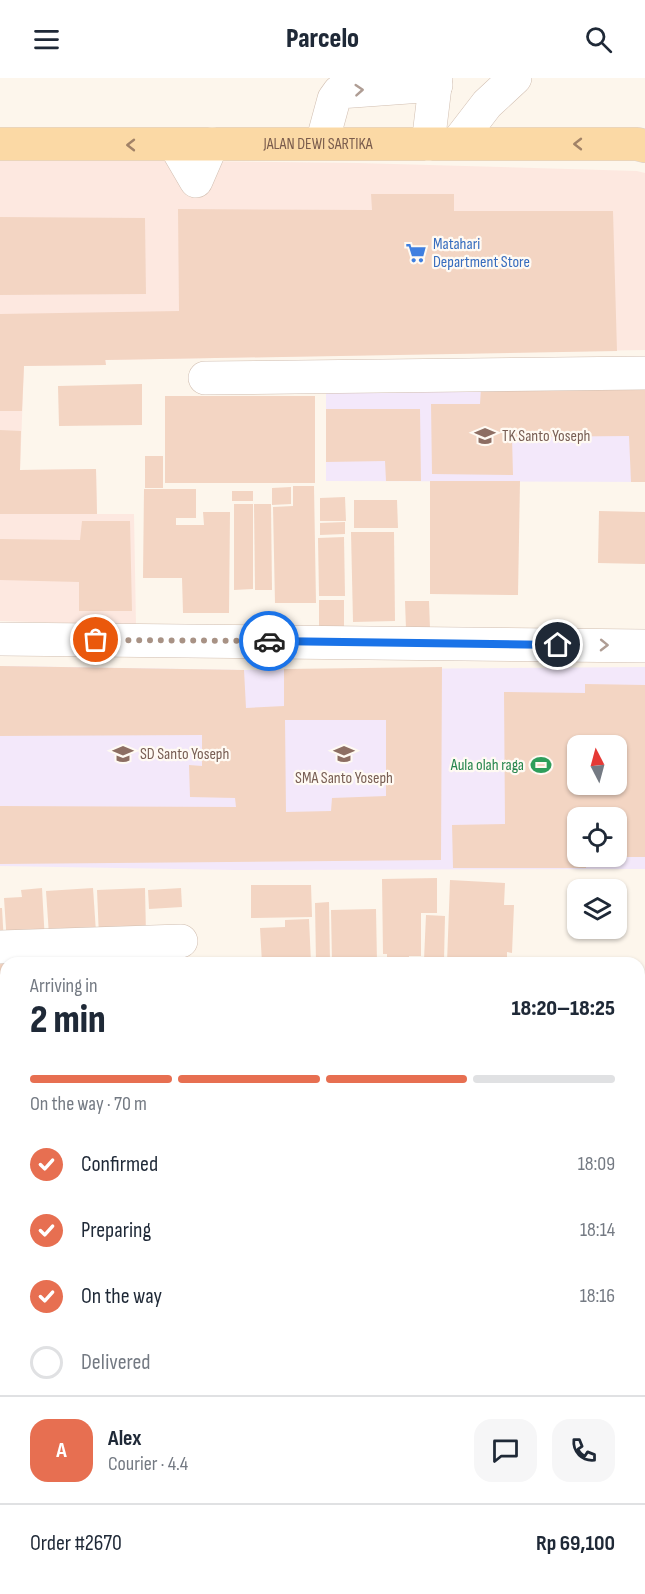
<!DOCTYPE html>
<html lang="en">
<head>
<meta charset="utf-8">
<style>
	body { margin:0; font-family:"Sofia Sans Condensed",sans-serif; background:#f6f6f7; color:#1f2937; height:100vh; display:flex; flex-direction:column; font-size:22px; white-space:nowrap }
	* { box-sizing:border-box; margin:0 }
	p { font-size:20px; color:#747a83 }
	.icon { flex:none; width:33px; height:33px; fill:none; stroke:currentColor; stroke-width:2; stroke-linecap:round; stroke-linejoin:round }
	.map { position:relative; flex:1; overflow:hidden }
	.panel { position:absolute; left:0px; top:879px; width:645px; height:638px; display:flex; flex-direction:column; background:#fff; border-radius:18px 18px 0 0; box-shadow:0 2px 4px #0004 }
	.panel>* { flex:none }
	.needle { width:39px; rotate:354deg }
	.tools { position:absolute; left:567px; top:657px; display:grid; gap:12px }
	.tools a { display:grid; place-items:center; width:60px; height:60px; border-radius:12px; background:#fff; box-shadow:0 2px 4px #0004; font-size:30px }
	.pin { position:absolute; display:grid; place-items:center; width:51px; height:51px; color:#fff; margin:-26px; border:3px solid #fff; border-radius:50%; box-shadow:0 2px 6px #0007 }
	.courier { position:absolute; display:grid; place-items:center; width:60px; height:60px; margin:-30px; border:4px solid #1a73e8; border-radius:50%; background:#fff; color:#222; box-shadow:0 2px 8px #0007 }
	.overview em { font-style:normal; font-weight:800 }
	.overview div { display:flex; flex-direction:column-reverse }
	.overview { display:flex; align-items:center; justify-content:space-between; height:102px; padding:0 30px }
	h1 { font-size:39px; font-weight:800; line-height:45px }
	.bar { display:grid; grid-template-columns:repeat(4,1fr); gap:9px 6px; align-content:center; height:72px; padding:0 30px }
	.bar i { height:8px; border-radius:4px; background:#e0e1e3 }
	.bar .active { background:#e76f51 }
	.bar p { grid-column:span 4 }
	.line { display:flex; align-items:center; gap:15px; padding:0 30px; border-top:2px solid #e0e1e3 }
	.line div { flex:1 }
	.round { display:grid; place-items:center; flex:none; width:63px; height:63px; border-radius:18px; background:#f6f6f7 }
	ol { padding:0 30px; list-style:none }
	li { display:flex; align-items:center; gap:18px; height:66px }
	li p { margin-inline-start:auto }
	li .icon { padding:6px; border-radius:50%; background:#e76f51; color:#fff; stroke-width:4 }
	li:last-child { color:#747a83 }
	li i { width:33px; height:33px; border:3px solid #e0e1e3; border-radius:50% }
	header { display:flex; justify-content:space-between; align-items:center; height:78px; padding:0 30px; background:#fff; font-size:27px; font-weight:800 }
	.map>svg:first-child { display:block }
	.residential { fill:#f5e8da }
	.commercial { fill:#fde8e0 }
	.education { fill:#f3e8fa; fill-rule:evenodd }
	.building { fill:#f3d5c3; fill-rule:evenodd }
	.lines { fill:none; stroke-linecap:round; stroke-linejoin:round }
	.minor-casing { stroke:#d1beb0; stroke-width:34 }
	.major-casing { stroke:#dad1cd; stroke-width:34 }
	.minor { stroke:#fff; stroke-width:33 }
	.major { stroke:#fbd9a5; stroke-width:33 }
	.oneway { stroke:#af9d94 }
	.oneway2 { stroke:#a18267 }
	.done { stroke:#a89285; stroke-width:6; stroke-dasharray:0 10.8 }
	.route { stroke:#1a73e8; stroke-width:8 }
	.labels { text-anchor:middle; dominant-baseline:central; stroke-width:4.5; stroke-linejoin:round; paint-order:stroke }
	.street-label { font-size:16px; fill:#7a5c4d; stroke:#fffaf3 }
	.shop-label { font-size:16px; fill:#366cbe; stroke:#fffaf3; text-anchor:start }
	.education-label { font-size:16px; fill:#785e54; stroke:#fffaf3; text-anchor:start }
	.leisure-label { font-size:16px; fill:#27864d; stroke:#fffaf3; text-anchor:end }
</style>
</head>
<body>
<header><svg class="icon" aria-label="menu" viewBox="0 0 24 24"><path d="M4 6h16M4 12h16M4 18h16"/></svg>Parcelo<svg class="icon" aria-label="search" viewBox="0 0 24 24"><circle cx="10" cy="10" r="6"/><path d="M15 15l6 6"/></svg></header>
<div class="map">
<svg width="645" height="1516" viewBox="0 0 645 1516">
	<rect width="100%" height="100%" fill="#fdf6ec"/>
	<g class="residential">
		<path d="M0 1112H6V1345L0 1311Z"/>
		<path d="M290 1510V1516H36L35 1511Z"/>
	</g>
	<path class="commercial" d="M0 81 358 85 637 93 645 95V272L106 282V287L24 288 20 392 96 391 97 436H134L136 547 0 543Z"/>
	<g class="education">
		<path d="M645 305V404L326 403V306Z"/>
		<path d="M0 588 244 592 645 589V791L236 792 0 788ZM578 668H616V706H578ZM578 740H616V778H578Z"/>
	</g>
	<g class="building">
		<path d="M371 116H454V133H613L617 273 105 282 106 287 24 288 22 333H0V236L179 233 178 131 372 132Z"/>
		<path d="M0 139 145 140 146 216 0 217Z"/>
		<path d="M142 306V347L59 348 58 308Z"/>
		<path d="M481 310H645V404H631L629 358 512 359 513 397 432 396 431 326H480Z"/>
		<rect x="165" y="318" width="150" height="87"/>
		<path d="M326 331H420L421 403H386L385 383 326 384Z"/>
		<path d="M0 352 21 353 20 392 96 391 97 436H0Z"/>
		<rect x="145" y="378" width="18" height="32"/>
		<path d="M430 403H520L518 517 430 516Z"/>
		<path d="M293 408H314L316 525H275L273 429 293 428Z"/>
		<path d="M291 409V426L272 427V410Z"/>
		<path d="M144 411H196V440H176V447H204L203 434H230L229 535H183L182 500H143Z"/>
		<rect x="232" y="413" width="21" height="10"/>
		<path d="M345 419 346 443H320V420Z"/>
		<path d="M354 422H397L398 450H354Z"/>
		<path d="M234 426H253V511L234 512Z"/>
		<path d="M254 426H271L272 512H255Z"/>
		<path d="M599 433 645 434V486L598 485Z"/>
		<path d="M82 443H130L132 533H79V504L0 502V461L80 462Z"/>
		<path d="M345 444V456L320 457V445Z"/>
		<path d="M351 454H394L395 543 353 544Z"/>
		<path d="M344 459 345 518H319L318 460Z"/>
		<path d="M319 522H344V548L319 549Z"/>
		<path d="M405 523H429L430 551H406Z"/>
		<path d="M0 588 244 592 246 630 284 628V591L442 589 441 782 0 786V728L236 729 235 720 190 719 189 687 202 688V657L0 658ZM285 642H386V718L332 720 331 733 286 734Z"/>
		<path d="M585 606 645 607V779H616V740H578V778H586V790H453L452 747 505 746 504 614 585 615ZM578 668H616V706H578Z"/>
		<path d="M437 800V835H421V878H409V885H387V876H383L382 801Z"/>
		<path d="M450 802 505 805 504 827H514L512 875 507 874V885H447Z"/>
		<path d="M251 807H311L312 839 251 840Z"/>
		<path d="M42 810 45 864 7 866 4 820 22 819 21 812Z"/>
		<path d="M93 810 96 854 49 857 46 813Z"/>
		<path d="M145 810 146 857 99 859 97 812Z"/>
		<path d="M181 810 182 829 149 831 148 812Z"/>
		<path d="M329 824 330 885H316L315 825Z"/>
		<path d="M0 830H2L4 866H0Z"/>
		<path d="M376 831 377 885H332L331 832Z"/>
		<path d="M426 837 445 838 444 883 424 882Z"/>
		<path d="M309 841 311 885H262L260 850 285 849V842Z"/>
		<path d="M165 875 166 885H121L120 877Z"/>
		<path d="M90 876V885H42V879Z"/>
		<path d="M35 877 36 885H6V898H0V879Z"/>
		<path d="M3 941H6V967H4Z"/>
		<path d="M6 979V1012L0 1013V980Z"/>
		<path d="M6 1018V1041L0 1042V1019Z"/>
		<path d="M2 1045 4 1071H0V1046Z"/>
		<path d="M639 1144H645V1175H640Z"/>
		<path d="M6 1180V1216L0 1211V1187Z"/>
		<path d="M639 1182H645V1197H642V1205L639 1206Z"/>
		<rect x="639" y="1277" width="6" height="48"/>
		<rect x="639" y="1382" width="6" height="23"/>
		<path d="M0 1464H6V1510H11V1516H0Z"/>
		<path d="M639 1483H645V1516H639L638 1513H630V1510H639Z"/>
		<rect x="43" y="1510" width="62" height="6"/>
		<rect x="292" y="1510" width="63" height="6"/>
		<rect x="357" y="1510" width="151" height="6"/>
		<rect x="563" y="1510" width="62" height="6"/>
	</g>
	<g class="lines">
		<g class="minor-casing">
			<g id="minor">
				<path d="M322 65 334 21 339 14 436 7"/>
				<path d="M457 65 487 26 515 0"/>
				<path d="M428 66 436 0"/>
				<path d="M175 67 196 103 212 66"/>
				<path d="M205 300 645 295"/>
				<path d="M0 561 645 568"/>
				<path d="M0 869 181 863"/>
				<path d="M639 1026H645"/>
				<path d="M0 1096H6"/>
				<path d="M0 1392 6 1418"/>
				<path d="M25 1510 26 1516"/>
				<path d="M531 1510V1516"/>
			</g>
		</g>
		<g class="major-casing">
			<g id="major">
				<path id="s1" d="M0 66H637L645 68"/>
			</g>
		</g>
		<use href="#minor" class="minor"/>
		<use href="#major" class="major"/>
	</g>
	<defs><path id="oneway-chevron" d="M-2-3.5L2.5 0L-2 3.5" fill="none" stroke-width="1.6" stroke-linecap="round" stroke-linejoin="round" transform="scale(1.5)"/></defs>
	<g class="oneway">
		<use href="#oneway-chevron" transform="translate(359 12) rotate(-4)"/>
		<use href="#oneway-chevron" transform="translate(604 567) rotate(1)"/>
	</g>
	<g class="oneway2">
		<use href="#oneway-chevron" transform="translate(578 66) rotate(-180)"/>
		<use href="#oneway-chevron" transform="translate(131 67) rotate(-180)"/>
	</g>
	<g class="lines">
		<path class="done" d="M96 562 269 563"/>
		<path class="route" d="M269 563 558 567"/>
	</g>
	<defs>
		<g id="supermarket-bare" transform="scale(1.62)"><path d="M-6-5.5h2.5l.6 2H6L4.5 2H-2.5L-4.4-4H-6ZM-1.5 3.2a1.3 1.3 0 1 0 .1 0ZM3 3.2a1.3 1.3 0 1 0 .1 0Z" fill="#3f7fe0" stroke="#fffaf3" stroke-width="2.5" paint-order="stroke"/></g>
		<g id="school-bare" transform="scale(1.62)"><path d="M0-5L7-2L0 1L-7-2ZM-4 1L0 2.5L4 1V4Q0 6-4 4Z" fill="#8d6e63" stroke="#fffaf3" stroke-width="2.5" paint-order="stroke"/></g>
		<g id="stadium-bare" transform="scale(1.62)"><path d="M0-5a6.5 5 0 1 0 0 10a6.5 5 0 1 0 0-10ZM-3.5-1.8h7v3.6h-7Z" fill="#2e9e5b" stroke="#fffaf3" stroke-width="2.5" paint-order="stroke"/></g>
	</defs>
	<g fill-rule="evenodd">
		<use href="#supermarket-bare" x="416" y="175"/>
		<use href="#school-bare" x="485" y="358"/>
		<use href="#school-bare" x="123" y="676"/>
		<use href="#school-bare" x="344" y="676"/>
		<use href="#stadium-bare" x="541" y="687"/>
	</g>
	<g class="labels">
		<g class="street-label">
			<text stroke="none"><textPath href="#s1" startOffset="318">JALAN DEWI SARTIKA</textPath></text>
		</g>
		<g class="shop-label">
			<text x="433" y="166">Matahari<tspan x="433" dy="18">Department Store</tspan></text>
		</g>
		<g class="education-label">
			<text x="502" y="358">TK Santo Yoseph</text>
			<text x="140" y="676">SD Santo Yoseph</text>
			<text x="344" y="700" text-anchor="middle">SMA Santo Yoseph</text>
		</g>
		<g class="leisure-label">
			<text x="524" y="687">Aula olah raga</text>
		</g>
	</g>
</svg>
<div class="tools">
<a><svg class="needle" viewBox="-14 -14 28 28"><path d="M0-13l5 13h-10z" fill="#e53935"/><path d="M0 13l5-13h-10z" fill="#747a83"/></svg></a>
<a><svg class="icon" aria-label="locate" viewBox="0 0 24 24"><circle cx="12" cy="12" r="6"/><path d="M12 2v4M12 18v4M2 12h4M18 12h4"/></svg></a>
<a><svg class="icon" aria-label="layers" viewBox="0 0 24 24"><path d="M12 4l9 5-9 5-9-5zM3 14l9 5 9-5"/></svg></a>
</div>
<div class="pin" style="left:96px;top:562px;background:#ea580c"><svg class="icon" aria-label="bag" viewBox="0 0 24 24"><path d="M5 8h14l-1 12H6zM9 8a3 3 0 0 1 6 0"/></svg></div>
<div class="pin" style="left:558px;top:567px;background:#1f2937"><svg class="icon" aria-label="home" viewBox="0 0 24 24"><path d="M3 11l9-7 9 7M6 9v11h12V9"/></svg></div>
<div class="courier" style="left:269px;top:563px"><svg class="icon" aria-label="car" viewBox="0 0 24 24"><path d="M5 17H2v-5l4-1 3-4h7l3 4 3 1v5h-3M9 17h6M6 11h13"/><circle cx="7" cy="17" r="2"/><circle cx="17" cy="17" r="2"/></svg></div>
<section class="panel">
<div class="overview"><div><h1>2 min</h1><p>Arriving in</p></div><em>18:20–18:25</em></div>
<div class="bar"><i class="active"></i><i class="active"></i><i class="active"></i><i></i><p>On the way · 70 m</p></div>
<ol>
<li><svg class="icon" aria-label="check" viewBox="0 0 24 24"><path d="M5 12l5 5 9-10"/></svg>Confirmed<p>18:09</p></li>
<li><svg class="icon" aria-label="check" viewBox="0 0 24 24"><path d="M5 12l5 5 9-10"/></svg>Preparing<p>18:14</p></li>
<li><svg class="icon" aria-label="check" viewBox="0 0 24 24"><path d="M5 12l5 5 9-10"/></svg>On the way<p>18:16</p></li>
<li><i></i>Delivered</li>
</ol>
<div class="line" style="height:108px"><b class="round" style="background:#e76f51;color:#fff">A</b><div><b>Alex</b><p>Courier · 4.4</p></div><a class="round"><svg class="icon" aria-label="chat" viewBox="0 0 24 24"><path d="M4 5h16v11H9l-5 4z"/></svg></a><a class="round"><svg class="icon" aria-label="phone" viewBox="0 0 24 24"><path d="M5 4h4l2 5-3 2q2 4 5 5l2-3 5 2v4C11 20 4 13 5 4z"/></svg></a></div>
<div class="line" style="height:78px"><div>Order #2670</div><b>Rp 69,100</b></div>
</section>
</div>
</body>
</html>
